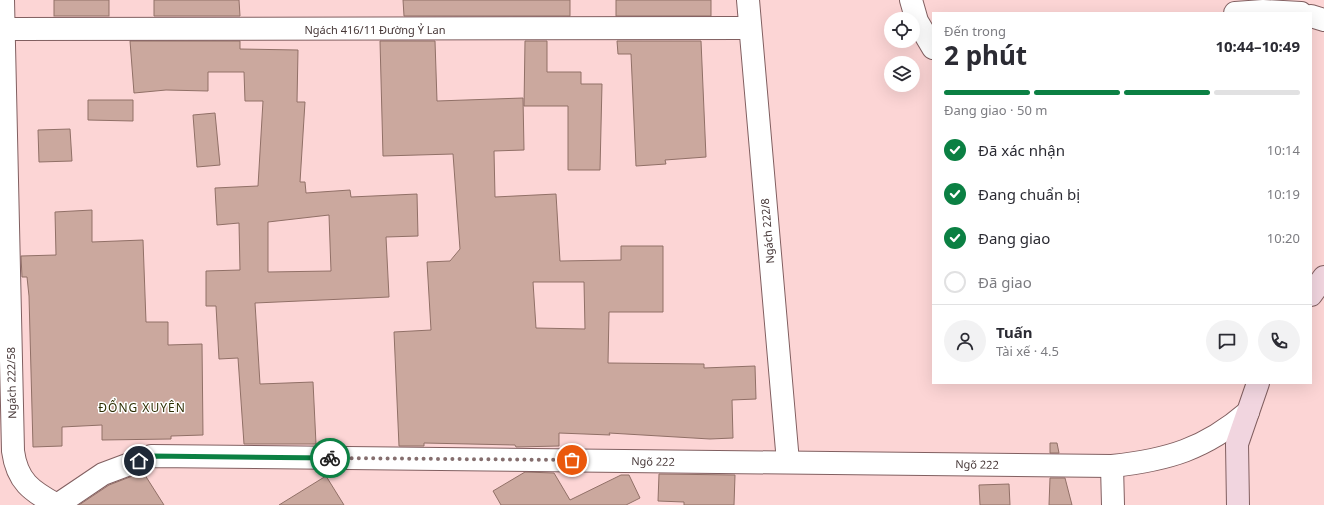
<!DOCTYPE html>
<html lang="vi">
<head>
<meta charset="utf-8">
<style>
	body { margin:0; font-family:"Noto Sans",sans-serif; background:#f2f2f3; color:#2b2b33; height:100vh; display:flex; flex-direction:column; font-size:15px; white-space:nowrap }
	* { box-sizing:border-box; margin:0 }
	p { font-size:13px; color:#7c7c81 }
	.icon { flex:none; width:22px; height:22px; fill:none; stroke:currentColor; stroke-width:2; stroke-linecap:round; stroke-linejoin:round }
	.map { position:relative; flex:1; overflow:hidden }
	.drawer { position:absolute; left:932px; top:12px; width:380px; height:372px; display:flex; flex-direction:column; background:#fff; border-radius:0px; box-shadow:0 4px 16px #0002 }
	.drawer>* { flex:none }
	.controls { position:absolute; left:884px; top:12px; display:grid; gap:8px }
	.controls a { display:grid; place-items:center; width:36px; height:36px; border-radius:50%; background:#fff; box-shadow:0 4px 16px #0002; font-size:20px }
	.pin { position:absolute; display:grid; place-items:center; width:34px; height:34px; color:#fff; margin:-17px; border:2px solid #fff; border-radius:50%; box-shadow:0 1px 4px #0007 }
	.courier { position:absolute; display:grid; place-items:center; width:40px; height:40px; margin:-20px; border:3px solid #0b8043; border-radius:50%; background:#fff; color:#222; box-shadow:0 1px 5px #0007 }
	.head em { font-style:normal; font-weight:700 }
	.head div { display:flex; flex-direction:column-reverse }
	.head { display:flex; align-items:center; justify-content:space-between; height:68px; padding:0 12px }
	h1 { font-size:26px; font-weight:700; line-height:30px }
	.bar { display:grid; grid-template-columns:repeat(4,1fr); gap:6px 4px; align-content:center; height:48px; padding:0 12px }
	.bar i { height:5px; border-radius:3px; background:#e1e1e2 }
	.bar .current { background:#0b8043 }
	.bar p { grid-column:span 4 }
	.line { display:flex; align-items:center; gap:10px; padding:0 12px; border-top:1px solid #e1e1e2 }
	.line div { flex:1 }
	.round { display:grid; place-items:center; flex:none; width:42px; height:42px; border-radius:21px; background:#f2f2f3 }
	ol { padding:0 12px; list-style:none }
	li { display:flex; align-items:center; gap:12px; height:44px }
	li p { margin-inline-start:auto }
	li .icon { padding:4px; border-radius:50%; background:#0b8043; color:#fff; stroke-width:4 }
	li:last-child { color:#7c7c81 }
	li i { width:22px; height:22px; border:2px solid #e1e1e2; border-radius:50% }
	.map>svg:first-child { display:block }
	.building { fill:#cba89e; stroke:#917067; fill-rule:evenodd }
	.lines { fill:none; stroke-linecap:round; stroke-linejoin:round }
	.street-casing { stroke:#815f60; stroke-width:24 }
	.secondary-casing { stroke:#815f60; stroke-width:24 }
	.street { stroke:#fff; stroke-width:22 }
	.secondary { stroke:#f1d5df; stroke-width:22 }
	.done { stroke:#856e6e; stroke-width:4; stroke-dasharray:0 7.2 }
	.route { stroke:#0b8043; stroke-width:5 }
	.labels { text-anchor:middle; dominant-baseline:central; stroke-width:3; stroke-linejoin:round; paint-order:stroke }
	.street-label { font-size:11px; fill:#453636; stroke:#fff }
	.neighbourhood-label { font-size:12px; letter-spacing:1px; fill:#2e2f04; stroke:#fff }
</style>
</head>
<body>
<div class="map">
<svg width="1324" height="505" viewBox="0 0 1324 505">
	<rect width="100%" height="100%" fill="#fcd5d5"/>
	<g class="building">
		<rect x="54" y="0" width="55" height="16"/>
		<path d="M154 0H239L240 16H154Z"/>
		<path d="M403 0H570V16H404Z"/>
		<rect x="616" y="0" width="95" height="16"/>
		<path d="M130 41H240V49L298 50 297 102H305L300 182H305L306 193 350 190 351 197 417 194 418 236 386 237 389 297 255 303 260 384 313 382 316 444H244L238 358 219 359 216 306H206V271L240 270 239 223 217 225 215 188 258 186 263 101H245L244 72H208V91L166 90 134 93ZM329 215 331 271 268 272V222Z"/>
		<path d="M380 41H435L437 101 523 98 524 150 494 151 495 197 556 194 560 261 621 260V246H663V312H609L608 363 704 364V368L755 366 756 399 732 400 733 438 710 439 609 433 610 435 559 433V446L516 447 515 445 424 443V446H399L394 332 431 330 427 262 450 261 460 249 453 154 383 156ZM533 282H584L585 329 536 328Z"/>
		<path d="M525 41H547V72H581V84H602L600 170H568V106H524Z"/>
		<path d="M617 41H701L706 157 665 160 666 164 636 166 631 54H618Z"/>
		<path d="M88 100H133V121L88 120Z"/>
		<path d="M215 113 220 165 197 167 193 115Z"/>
		<path d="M70 129 72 161 39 162 38 130Z"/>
		<path d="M92 210V242L143 240 146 322H168V345L202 344 203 435 171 436V439L102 440V425L62 427V446L33 447 29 296 27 277H22L21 256 56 255 55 212Z"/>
		<path d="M1050 443H1057L1059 453H1050Z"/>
		<path d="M143 472 164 505H79L109 485Z"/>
		<path d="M525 472 554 473 570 500 621 475H629L640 498 626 505H501L493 491Z"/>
		<path d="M659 474 735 475 734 505H684V502L658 501Z"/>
		<path d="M326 476 344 505H279Z"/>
		<path d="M1050 478H1065L1072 505H1049Z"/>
		<path d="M1009 484 1010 505H980L979 485Z"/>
	</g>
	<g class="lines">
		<g class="street-casing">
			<g id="street">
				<path d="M3 0 13 451C17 481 31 491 57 505"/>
				<path d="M748 0 788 462"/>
				<path d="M911 0 917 21 933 48"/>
				<path d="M1235 13 1263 11 1301 13"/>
				<path d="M1311 16 1324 20"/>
				<path d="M0 29 750 28"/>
				<path d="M1112 466 1113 505"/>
				<path d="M57 505 103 474 151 456 1112 466C1168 460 1205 449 1248 412"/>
			</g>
		</g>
		<g class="secondary-casing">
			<g id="secondary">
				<path d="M1311 295 1324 277"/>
				<path d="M1238 505 1237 444 1258 383"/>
			</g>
		</g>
		<use href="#street" class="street"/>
		<use href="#secondary" class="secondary"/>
	</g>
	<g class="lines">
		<path class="done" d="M330 458 572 460"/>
		<path class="route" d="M139 461 151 456 330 458"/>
	</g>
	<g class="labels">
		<g class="street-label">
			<text x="375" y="29">Ngách 416/11 Đường Ỷ Lan</text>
			<text transform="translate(767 231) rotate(-95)">Ngách 222/8</text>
			<text transform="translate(11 383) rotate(-91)">Ngách 222/58</text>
			<text transform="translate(653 461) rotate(1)">Ngõ 222</text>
			<text transform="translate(977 464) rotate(1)">Ngõ 222</text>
		</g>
		<g class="neighbourhood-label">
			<text x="142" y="407">ĐỔNG XUYÊN</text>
		</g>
	</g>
</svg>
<div class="controls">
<a><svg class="icon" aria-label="locate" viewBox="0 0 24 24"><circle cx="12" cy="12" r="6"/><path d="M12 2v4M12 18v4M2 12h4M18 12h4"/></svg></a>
<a><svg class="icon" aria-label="layers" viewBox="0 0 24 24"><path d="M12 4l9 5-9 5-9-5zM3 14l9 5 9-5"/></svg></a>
</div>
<div class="pin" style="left:572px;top:460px;background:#ea580c"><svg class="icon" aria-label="bag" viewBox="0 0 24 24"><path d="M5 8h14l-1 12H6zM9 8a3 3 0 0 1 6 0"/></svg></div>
<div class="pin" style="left:139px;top:461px;background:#1f2937"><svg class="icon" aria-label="home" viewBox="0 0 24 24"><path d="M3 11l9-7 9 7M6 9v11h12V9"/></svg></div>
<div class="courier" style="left:330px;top:458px"><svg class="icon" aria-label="bike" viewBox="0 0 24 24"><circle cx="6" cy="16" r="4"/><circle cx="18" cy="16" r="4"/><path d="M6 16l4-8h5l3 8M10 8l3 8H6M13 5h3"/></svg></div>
<section class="drawer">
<div class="head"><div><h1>2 phút</h1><p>Đến trong</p></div><em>10:44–10:49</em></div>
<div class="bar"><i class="current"></i><i class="current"></i><i class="current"></i><i></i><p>Đang giao · 50 m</p></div>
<ol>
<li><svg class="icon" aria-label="check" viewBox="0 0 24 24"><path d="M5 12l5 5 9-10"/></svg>Đã xác nhận<p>10:14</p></li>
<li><svg class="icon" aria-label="check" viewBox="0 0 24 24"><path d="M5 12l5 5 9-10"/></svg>Đang chuẩn bị<p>10:19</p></li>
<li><svg class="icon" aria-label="check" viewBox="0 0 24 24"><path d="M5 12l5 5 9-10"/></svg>Đang giao<p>10:20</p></li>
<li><i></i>Đã giao</li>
</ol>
<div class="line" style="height:72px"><a class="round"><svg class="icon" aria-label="person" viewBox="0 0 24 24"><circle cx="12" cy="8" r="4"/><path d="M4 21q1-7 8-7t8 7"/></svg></a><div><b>Tuấn</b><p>Tài xế · 4.5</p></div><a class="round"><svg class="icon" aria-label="chat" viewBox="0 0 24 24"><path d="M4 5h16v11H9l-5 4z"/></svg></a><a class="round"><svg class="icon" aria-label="phone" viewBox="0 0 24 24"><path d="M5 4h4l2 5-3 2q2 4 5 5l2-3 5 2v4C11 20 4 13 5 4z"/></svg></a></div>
</section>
</div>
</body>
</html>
